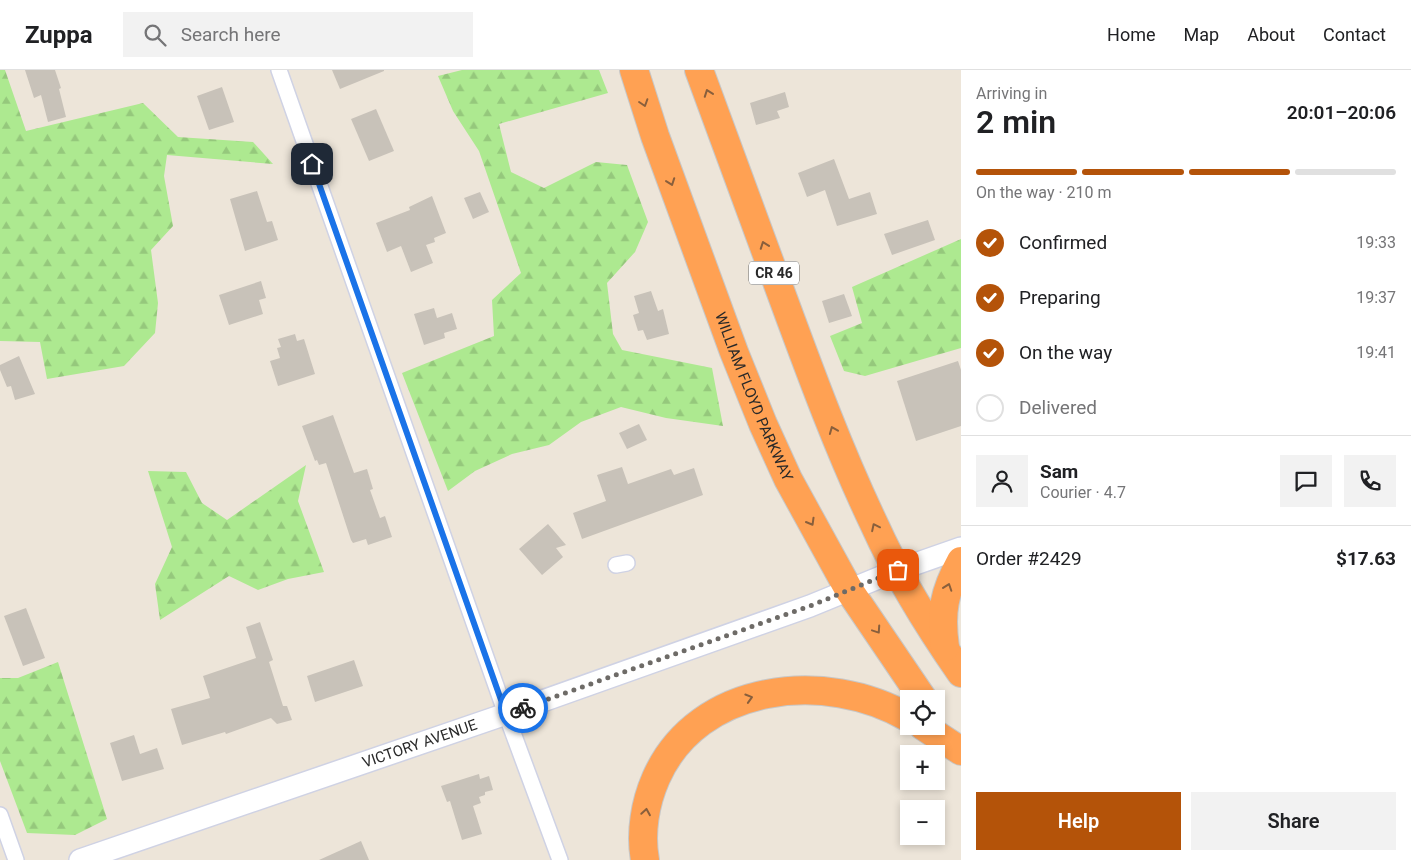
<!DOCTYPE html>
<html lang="en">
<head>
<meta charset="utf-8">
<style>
	body { margin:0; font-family:Roboto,sans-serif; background:#f2f2f2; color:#202124; height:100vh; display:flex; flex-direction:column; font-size:19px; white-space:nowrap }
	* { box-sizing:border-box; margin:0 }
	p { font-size:16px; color:#757577 }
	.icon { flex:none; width:28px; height:28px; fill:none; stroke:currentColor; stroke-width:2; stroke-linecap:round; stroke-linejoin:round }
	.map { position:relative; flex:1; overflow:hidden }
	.sheet { display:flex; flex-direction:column; background:#fff; width:450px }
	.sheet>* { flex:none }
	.controls { position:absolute; left:900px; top:620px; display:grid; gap:10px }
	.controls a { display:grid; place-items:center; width:45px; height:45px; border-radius:0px; background:#fff; box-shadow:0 2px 8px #0003; font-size:25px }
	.pin { position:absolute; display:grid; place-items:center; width:42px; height:42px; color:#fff; margin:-21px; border-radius:10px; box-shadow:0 2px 8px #0006 }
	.courier { position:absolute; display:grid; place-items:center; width:50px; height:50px; margin:-25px; border:4px solid #1a73e8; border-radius:50%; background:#fff; color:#222; box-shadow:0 1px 6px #0007 }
	.overview em { font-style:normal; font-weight:600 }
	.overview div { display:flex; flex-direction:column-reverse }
	.overview { display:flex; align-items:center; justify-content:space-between; height:85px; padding:0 15px }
	h1 { font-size:32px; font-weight:600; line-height:38px }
	.bar { display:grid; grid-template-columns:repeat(4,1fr); gap:8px 5px; align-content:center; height:60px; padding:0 15px }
	.bar i { height:6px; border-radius:4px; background:#e0e0e0 }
	.bar .active { background:#b45309 }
	.bar p { grid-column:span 4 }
	.line { display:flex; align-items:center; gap:12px; padding:0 15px; border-top:1px solid #e0e0e0 }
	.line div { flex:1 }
	.round { display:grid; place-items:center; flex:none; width:52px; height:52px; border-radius:0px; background:#f2f2f2 }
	ol { padding:0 15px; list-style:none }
	li { display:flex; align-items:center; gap:15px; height:55px }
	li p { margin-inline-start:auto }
	li .icon { padding:5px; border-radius:50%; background:#b45309; color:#fff; stroke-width:4 }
	li:last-child { color:#757577 }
	li i { width:28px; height:28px; border:2px solid #e0e0e0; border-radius:50% }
	.action { display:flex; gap:10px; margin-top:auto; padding:10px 15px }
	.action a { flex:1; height:58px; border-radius:0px; background:#b45309; color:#fff; font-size:20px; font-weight:600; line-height:58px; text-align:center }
	.action a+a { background:#f2f2f2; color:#202124 }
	header { display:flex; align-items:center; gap:30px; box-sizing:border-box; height:70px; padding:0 25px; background:#fff; border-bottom:1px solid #e0e0e0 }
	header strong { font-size:24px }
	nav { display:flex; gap:28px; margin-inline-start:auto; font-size:18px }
	.search { width:350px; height:45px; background:#f2f2f2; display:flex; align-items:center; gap:12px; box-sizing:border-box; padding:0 18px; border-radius:0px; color:#757577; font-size:19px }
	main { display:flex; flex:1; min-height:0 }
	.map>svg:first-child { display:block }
	.forest { fill:url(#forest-firs) }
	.building { fill:#c8c2b9 }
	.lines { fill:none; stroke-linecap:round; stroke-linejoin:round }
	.street-casing { stroke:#cfd2e4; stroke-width:18 }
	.secondary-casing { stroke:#cfd2e4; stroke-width:24 }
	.highway-casing { stroke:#c7c7c7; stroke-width:30 }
	.street { stroke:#fff; stroke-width:15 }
	.secondary { stroke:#fff; stroke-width:21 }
	.highway { stroke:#ffa153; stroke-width:28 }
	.oneway { stroke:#895f3c }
	.done { stroke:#6e6b67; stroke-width:5; stroke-dasharray:0 9 }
	.route { stroke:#1a73e8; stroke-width:6 }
	.labels { text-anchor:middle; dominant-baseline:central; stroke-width:4.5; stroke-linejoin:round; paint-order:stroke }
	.shield { fill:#fff; stroke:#696969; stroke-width:1 }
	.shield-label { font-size:14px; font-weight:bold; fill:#292929 }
	.street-label { font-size:15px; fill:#292929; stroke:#fff }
</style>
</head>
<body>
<header>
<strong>Zuppa</strong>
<div class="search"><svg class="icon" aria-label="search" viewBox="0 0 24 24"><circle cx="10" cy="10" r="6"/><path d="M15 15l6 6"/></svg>Search here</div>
<nav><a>Home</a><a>Map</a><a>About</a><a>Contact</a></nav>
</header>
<main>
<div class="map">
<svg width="961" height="790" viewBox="0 0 961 790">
	<defs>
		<pattern id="forest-firs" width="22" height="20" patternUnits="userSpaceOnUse" patternTransform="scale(1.25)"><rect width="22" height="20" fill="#ade990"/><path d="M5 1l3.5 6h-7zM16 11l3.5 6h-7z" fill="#95c87c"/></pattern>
	</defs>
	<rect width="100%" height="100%" fill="#ede5d9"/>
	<g class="forest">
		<path d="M0 0H5L26 61 143 33 178 67 253 72 273 94 167 85 164 106 173 156 151 180 158 233 155 263 124 296 47 309 40 272 0 271Z"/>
		<path d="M462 0H599L608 23 499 54 511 102 544 118 596 92 627 95 648 152 635 182 607 213 613 264 622 280 712 298 723 356 666 348 621 337 581 352 549 375 512 384 475 401 448 421 402 303 494 266 492 230 521 203 479 81 453 41 438 6Z"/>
		<path d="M961 169V278L865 306 844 301 830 266 862 253 852 217Z"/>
		<path d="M306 395 298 431 324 502 288 509 258 520 229 506 160 550 155 514 172 477 148 401 186 402 202 433 227 450Z"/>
		<path d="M58 592 107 749 75 765 27 763 0 691V608H18Z"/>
	</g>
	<g class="building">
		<path d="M25 0H55L61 18 59 19 66 47 48 52 41 25 34 28Z"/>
		<path d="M332 0H384V1L340 19Z"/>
		<path d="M222 17 234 52 209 60 197 26Z"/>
		<path d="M785 22 789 37 777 41 780 48 756 55 750 33Z"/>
		<path d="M376 39 394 81 369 91 351 49Z"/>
		<path d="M834 89 849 129 870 122 877 144 837 156 825 120 807 127 798 103Z"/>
		<path d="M257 121 267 152 272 151 278 170 245 181 230 129Z"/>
		<path d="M480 122 489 142 473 149 464 128Z"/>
		<path d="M432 126 446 163 434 168 435 172 426 175 433 193 411 202 401 176 387 182 376 153 410 140 409 137Z"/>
		<path d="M928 150 935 170 892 185 884 164Z"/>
		<path d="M261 211 266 228 259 230 263 244 229 255 219 225Z"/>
		<path d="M651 221 658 241 663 239 669 264 647 270 643 260 638 261 633 245 639 243 634 226Z"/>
		<path d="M844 224 852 246 829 253 822 231Z"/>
		<path d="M434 238 437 248 452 243 457 259 444 263 445 268 424 275 414 244Z"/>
		<path d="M295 264 297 271 304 269 315 304 278 316 270 291 280 288 277 278 281 277 278 269Z"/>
		<path d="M19 286 35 324 15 330 11 316 7 317 0 300V295Z"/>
		<path d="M958 291 961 300V356L916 371 897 311Z"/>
		<path d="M333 345 354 403 367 399 373 419 370 420 380 448 385 446 392 467 368 475 366 469 353 473 351 470 326 393 319 395 317 390 315 391 302 356Z"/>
		<path d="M639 354 647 370 627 379 619 363Z"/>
		<path d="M622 397 628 414 671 399 674 405 694 398 703 425 582 469 573 443 606 431 597 405Z"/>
		<path d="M548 454 566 475 556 478 563 487 542 505 519 479Z"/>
		<path d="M26 538 45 588 23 596 4 546Z"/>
		<path d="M260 552 273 590 269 592 283 636H287L292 650 277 654 271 648 226 664 225 662 182 675 171 639 210 628 203 606 256 588 246 557Z"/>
		<path d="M354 590 363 616 315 632 307 606Z"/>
		<path d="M134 665 140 684 157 678 164 699 122 711 110 673Z"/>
		<path d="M479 704 480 709 489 706 493 720 485 722V725L479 727 481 733 473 736 482 764 462 770 450 731 447 732 441 716Z"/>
		<path d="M361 771 369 790H319Z"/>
	</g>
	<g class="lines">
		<g class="street-casing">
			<g id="street">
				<path d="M279 0 506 644 560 790"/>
				<path d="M616 495 627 493"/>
				<path d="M0 745 16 790"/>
			</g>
		</g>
		<g class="secondary-casing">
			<g id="secondary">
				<path id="s1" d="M80 790 506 644 810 536 898 500 961 478"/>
			</g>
		</g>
		<g class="highway-casing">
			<g id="highway">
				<path id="s2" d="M634 0 655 66 734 282 763 354 788 409 849 520 923 629"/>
				<path d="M699 0C727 77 756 154 784 231 812 307 840 383 875 456 898 507 929 557 961 603"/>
				<path d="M945 577C940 542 944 522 961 491"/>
				<path d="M923 656 961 681"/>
				<path d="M645 790C640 763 645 733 656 708 698 613 826 599 909 648"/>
			</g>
		</g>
		<use href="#street" class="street"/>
		<use href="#secondary" class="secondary"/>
		<use href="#highway" class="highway"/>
	</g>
	<defs><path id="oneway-chevron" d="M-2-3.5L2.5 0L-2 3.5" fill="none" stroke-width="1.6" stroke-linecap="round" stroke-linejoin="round" transform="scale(1.25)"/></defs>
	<g class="oneway">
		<use href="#oneway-chevron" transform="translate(708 23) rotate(-110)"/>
		<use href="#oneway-chevron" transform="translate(644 33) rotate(72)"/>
		<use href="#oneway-chevron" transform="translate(671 112) rotate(70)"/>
		<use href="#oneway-chevron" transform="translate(764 175) rotate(-110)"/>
		<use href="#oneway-chevron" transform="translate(833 360) rotate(-112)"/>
		<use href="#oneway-chevron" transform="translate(811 452) rotate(60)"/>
		<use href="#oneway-chevron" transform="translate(875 457) rotate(-116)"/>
		<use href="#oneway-chevron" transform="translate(948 517) rotate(-71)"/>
		<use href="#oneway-chevron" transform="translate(877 560) rotate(56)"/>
		<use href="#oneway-chevron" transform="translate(749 628) rotate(-17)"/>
		<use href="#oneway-chevron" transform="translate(646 742) rotate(-81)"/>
	</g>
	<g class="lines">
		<path class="done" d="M523 638 810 536 898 500"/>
		<path class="route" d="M312 94 506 644 523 638"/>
	</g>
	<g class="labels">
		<rect class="shield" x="749" y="191.5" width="50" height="23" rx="4"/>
		<g class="shield-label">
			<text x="774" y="203">CR 46</text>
		</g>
		<g class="street-label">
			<text stroke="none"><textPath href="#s2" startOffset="348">WILLIAM FLOYD PARKWAY</textPath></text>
			<text stroke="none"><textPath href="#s1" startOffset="359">VICTORY AVENUE</textPath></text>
		</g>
	</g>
</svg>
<div class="controls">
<a><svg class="icon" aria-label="locate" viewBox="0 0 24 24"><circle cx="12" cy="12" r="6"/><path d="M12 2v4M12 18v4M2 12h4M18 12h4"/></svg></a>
<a>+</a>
<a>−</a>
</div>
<div class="pin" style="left:898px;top:500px;background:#ea580c"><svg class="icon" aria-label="bag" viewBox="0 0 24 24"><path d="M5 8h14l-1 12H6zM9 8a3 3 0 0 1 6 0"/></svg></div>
<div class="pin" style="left:312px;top:94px;background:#1f2937"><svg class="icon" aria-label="home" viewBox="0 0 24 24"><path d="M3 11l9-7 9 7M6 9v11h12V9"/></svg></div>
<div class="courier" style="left:523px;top:638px"><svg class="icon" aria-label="bike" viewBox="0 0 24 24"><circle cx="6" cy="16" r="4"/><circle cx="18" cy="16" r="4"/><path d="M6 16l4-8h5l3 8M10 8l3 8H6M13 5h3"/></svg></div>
</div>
<section class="sheet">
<div class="overview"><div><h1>2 min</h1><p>Arriving in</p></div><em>20:01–20:06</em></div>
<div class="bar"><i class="active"></i><i class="active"></i><i class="active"></i><i></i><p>On the way · 210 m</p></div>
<ol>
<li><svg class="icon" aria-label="check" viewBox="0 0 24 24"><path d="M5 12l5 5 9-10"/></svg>Confirmed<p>19:33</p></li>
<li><svg class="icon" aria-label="check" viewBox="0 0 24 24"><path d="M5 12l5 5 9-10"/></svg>Preparing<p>19:37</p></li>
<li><svg class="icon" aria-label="check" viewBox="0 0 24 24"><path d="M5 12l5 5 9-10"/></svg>On the way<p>19:41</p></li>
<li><i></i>Delivered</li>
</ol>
<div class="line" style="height:90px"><a class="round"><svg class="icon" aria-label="person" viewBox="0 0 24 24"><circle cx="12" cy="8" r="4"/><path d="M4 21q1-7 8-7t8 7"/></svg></a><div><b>Sam</b><p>Courier · 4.7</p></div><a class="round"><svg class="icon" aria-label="chat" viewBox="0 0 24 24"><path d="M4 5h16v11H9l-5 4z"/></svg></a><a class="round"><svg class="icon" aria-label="phone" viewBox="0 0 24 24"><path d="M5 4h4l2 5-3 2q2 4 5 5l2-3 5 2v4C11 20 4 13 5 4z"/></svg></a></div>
<div class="line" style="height:65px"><div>Order #2429</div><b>$17.63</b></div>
<div class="action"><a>Help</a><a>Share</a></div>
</section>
</main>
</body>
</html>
